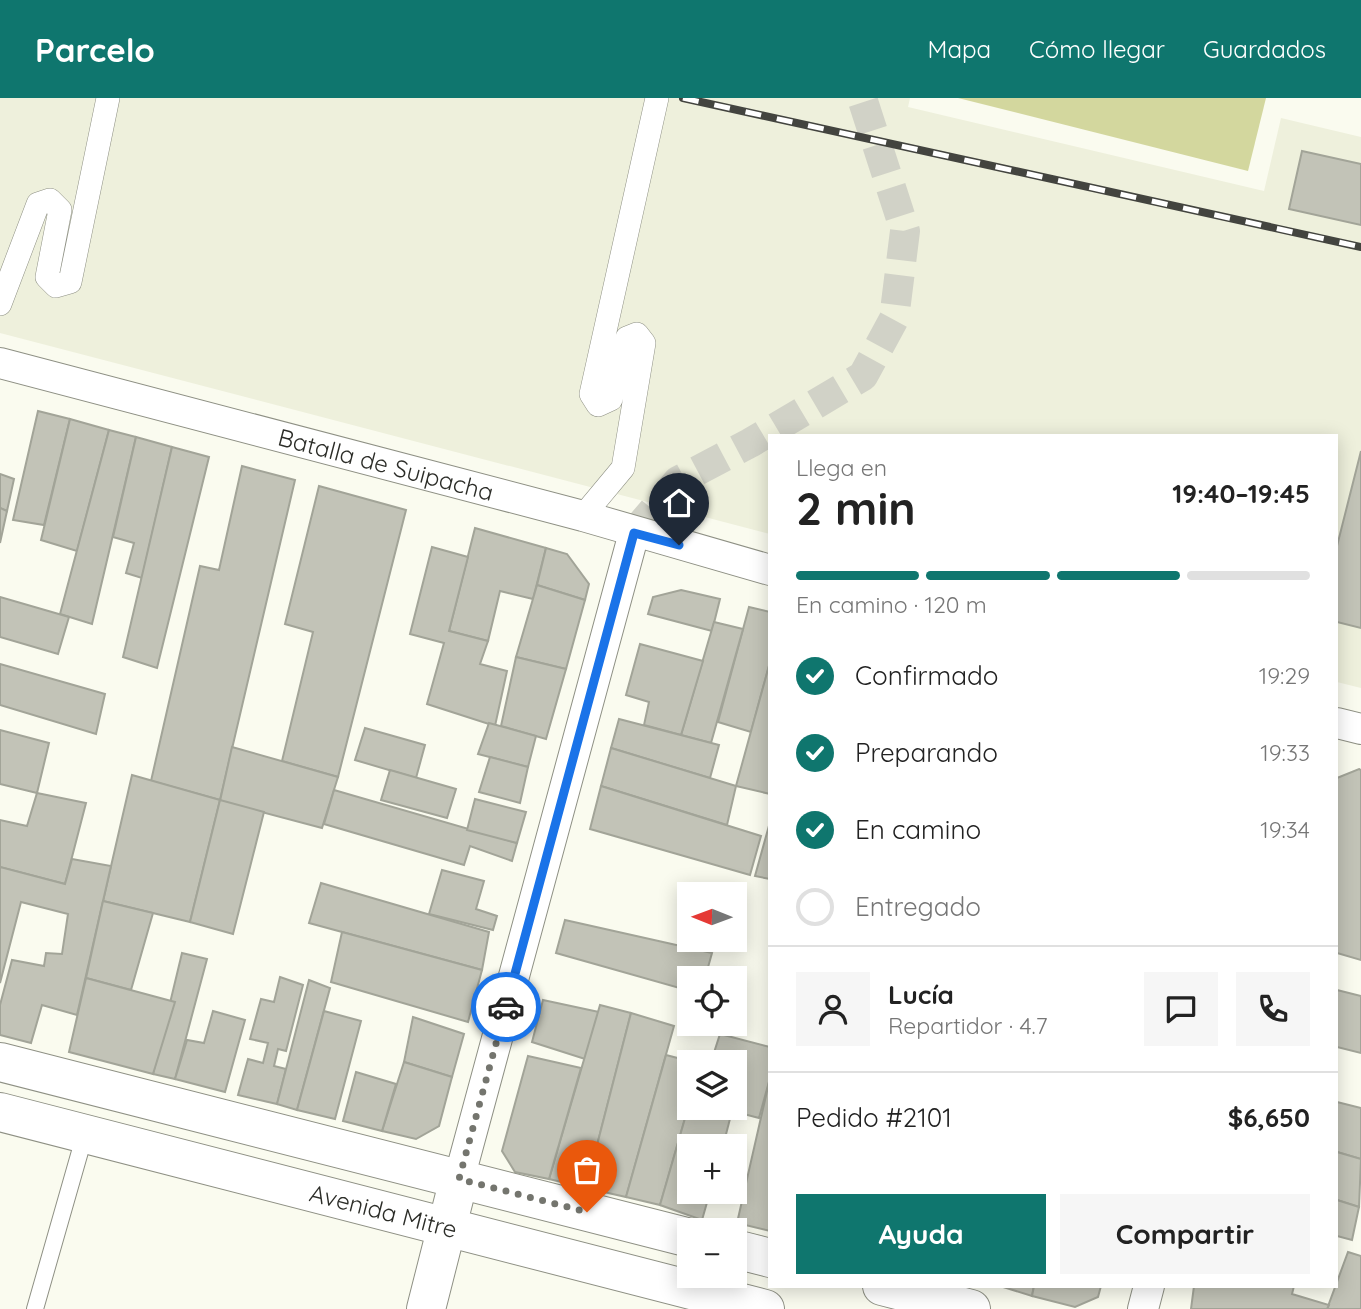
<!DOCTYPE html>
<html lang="es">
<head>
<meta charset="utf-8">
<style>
	body { margin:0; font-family:Quicksand,sans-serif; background:#f6f6f6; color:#222; height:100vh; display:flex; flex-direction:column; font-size:26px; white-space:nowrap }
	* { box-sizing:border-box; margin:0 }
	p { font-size:23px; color:#767676 }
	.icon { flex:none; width:38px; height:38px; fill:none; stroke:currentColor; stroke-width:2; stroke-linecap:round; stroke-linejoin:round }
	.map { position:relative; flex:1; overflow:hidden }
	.sheet { position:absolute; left:768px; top:336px; width:570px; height:854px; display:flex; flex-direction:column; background:#fff; border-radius:0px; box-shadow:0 4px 18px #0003 }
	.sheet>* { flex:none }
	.needle { width:46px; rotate:271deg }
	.tools { position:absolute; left:677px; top:784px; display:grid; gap:14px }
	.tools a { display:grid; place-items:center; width:70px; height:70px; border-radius:0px; background:#fff; box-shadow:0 4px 18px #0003; font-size:35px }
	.pin { position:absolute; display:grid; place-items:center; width:60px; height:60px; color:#fff; margin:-72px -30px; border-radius:50% 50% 50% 0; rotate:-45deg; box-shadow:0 0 7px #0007 }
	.pin .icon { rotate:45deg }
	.courier { position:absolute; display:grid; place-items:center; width:70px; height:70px; margin:-35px; border:5px solid #1a73e8; border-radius:50%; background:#fff; color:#222; box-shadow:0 2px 9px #0007 }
	.headline em { font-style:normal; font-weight:700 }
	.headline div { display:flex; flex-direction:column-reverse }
	.headline { display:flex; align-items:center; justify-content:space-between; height:119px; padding:0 28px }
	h1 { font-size:46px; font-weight:700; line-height:52px }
	.bar { display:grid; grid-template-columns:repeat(4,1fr); gap:10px 7px; align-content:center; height:84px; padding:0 28px }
	.bar i { height:9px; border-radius:5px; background:#e0e0e0 }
	.bar .current { background:#0f766e }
	.bar p { grid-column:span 4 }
	.line { display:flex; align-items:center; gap:18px; padding:0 28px; border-top:2px solid #e0e0e0 }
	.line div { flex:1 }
	.round { display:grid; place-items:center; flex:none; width:74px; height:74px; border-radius:0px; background:#f6f6f6 }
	ol { padding:0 28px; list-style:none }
	li { display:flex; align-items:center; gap:21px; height:77px }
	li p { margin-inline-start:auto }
	li .icon { padding:7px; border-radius:50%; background:#0f766e; color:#fff; stroke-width:4 }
	li:last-child { color:#767676 }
	li i { width:38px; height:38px; border:4px solid #e0e0e0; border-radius:50% }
	.action { display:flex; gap:14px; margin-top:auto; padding:14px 28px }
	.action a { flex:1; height:80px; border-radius:0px; background:#0f766e; color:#fff; font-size:28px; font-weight:700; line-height:80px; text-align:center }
	.action a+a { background:#f6f6f6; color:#222 }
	header { display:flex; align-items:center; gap:42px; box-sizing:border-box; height:98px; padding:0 35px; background:#0f766e; color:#fff }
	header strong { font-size:33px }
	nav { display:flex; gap:38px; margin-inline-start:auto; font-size:24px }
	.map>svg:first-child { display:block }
	.built { fill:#eef0dc }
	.green { fill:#d3d79e }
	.building { fill:#c2c3b7; stroke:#a2a498; stroke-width:2 }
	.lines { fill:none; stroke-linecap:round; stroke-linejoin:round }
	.minor-tunnel { stroke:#d1d2c7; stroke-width:30; stroke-dasharray:30 15; stroke-linecap:butt }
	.service-casing { stroke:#8e9084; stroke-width:18 }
	.pedestrian-casing { stroke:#8e9084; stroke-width:24 }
	.minor-casing { stroke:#8e9084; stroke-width:32 }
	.tertiary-casing { stroke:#8e9084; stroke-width:40 }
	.primary-casing { stroke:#8e9084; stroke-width:40 }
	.service { stroke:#fff; stroke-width:16 }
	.pedestrian { stroke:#fff; stroke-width:23 }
	.minor { stroke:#fff; stroke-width:30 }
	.tertiary { stroke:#fff; stroke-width:38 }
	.primary { stroke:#fff; stroke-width:38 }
	.rail-casing { stroke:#43443f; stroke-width:8 }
	.rail { stroke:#fff; stroke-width:5; stroke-dasharray:16; stroke-linecap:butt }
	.done { stroke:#74756e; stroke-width:7; stroke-dasharray:0 12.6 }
	.route { stroke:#1a73e8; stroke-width:9 }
	.labels { text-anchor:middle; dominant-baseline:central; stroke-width:6; stroke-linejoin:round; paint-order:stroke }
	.street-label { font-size:24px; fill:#2c2d28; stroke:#fff }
</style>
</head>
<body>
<header>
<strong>Parcelo</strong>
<nav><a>Mapa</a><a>Cómo llegar</a><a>Guardados</a></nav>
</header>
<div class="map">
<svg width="1361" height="1211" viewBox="0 0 1361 1211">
	<rect width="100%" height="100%" fill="#fafbef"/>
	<path class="built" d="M0 0H910L908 9 1264 93 1281 20 1361 39V590L1337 584V338H770V436L0 235Z"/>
	<path class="green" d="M958 0H1266L1248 73Z"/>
	<g class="building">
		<path d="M1302 53 1361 66V127L1289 111Z"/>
		<path d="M38 313 70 321 44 427 13 422Z"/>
		<path d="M70 321 109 332 77 453 41 442Z"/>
		<path d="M109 332 136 339 92 526 60 516Z"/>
		<path d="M136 339 172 349 142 480 126 475 134 445 113 439Z"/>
		<path d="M172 349 209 359 157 570 123 559Z"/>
		<path d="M1361 353V530L1337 524V448Z"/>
		<path d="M242 368 295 382 220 702 151 683 200 468 219 472Z"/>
		<path d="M0 376 14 381 7 413 0 410Z"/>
		<path d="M319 388 406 412 338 679 282 663 313 534 285 526Z"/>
		<path d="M0 410 7 413 0 445Z"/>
		<path d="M475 430 546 450 533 501 500 493 488 543 449 533Z"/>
		<path d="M432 449 468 459 449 533 488 543 480 566 507 573 495 628 427 606 444 545 410 536Z"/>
		<path d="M546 450 567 456 589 486 585 502 537 487Z"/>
		<path d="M537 487 585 502 566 571 516 559Z"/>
		<path d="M681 492 720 501 712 533 648 516 653 499Z"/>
		<path d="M0 499 69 519 58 556 0 539Z"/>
		<path d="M749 509 770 514V564L751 634 718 624Z"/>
		<path d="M714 524 743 531 711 645 681 637Z"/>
		<path d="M640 546 703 563 681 637 644 627 649 604 626 597Z"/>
		<path d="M516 559 566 571 546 641 501 628Z"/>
		<path d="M770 564V696L736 688Z"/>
		<path d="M0 566 105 596 96 636 0 607Z"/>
		<path d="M619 621 719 647 710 680 611 650Z"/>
		<path d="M489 625 536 638 528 669 478 656Z"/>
		<path d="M365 630 425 647 416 680 355 662Z"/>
		<path d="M0 632 49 645 37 695 0 686Z"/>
		<path d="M232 649 338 679 322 730 220 703Z"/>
		<path d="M611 650 736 688 727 727 601 688Z"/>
		<path d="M490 659 528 669 520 705 479 694Z"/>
		<path d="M1359 671 1361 672V862L1337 855V680Z"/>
		<path d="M390 672 456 691 447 720 381 702Z"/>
		<path d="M132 677 220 702 190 824 103 803Z"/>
		<path d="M601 688 761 738 750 777 590 731Z"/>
		<path d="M334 692 517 745 512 763 470 748 464 767 324 726Z"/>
		<path d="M37 695 86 705 65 786 0 769V722L27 728Z"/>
		<path d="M475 701 526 714 517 745 467 732Z"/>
		<path d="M220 702 264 714 233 836 190 824Z"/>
		<path d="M770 724V781L755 778Z"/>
		<path d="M72 761 111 768 77 917 42 907 31 945 0 937V907L12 862 44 868 46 855 62 856 68 816 21 804 0 885V769L65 786Z"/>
		<path d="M442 772 484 783 476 811 497 818 493 832 429 816Z"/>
		<path d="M321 785 489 834 482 872 309 825Z"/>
		<path d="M103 803 153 815 131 892 86 880Z"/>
		<path d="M565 822 712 855 705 880H690V893L556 855Z"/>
		<path d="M342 834 482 872 468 924 331 884Z"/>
		<path d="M182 855 207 861 175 981 153 976Z"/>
		<path d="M280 879 303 887 286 953 278 951 274 968 286 971 277 1006 238 997 248 961 263 965 268 945 250 941 261 901 274 904Z"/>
		<path d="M86 880 175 904 153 976 69 954Z"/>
		<path d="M309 882 330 890 297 1012 277 1006Z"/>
		<path d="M1337 892 1361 898V955L1337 949Z"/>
		<path d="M543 902 599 914 585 961 532 944Z"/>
		<path d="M600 907 631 915 586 1090 549 1081Z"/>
		<path d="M213 913 245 922 225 994 175 981 187 942 204 945Z"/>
		<path d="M324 913 361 923 335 1021 297 1012Z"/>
		<path d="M631 915 674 928 626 1099 586 1090Z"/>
		<path d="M413 919 464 936 452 979 404 964Z"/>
		<path d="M720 936 770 949V980L759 1020 732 1013 735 1010V964H711Z"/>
		<path d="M666 957 693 964H690V1003L660 1107 626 1099Z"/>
		<path d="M528 958 581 970 549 1081 515 1074 502 1053Z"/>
		<path d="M404 964 452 979 439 1028 416 1041 382 1033Z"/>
		<path d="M356 974 396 986 382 1033 343 1023Z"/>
		<path d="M770 980V1133L737 1125Z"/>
		<path d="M690 1003V1010L732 1013 723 1048H690V1094H710L702 1122 660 1107Z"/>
		<path d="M1337 1004 1361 1010V1061L1337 1054Z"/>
		<path d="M1337 1054 1361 1061 1359 1109 1337 1102Z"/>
		<path d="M1337 1102 1359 1109 1352 1142 1337 1138Z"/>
		<path d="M1348 1154 1361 1158V1211H1327Z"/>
		<path d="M1000 1188H1034L1032 1198Z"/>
		<path d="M1034 1188H1101L1098 1199 1075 1209 1032 1198Z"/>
		<path d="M1194 1188H1294L1292 1196 1329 1207 1327 1211H1191Z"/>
	</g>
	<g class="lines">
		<path class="minor-tunnel" d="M634 435 678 383 750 345 863 278 894 221 905 133 862 0"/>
		<g class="service-casing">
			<path id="service" d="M35 1211 85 1036"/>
		</g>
		<g class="pedestrian-casing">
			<g id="pedestrian">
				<path d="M0 206 38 106 50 102 60 112 47 179 56 188 70 184 108 0"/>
				<path d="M583 418 623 370 644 245 637 236 627 240 611 301 598 307 591 296 657 0"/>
			</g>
		</g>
		<g class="minor-casing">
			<g id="minor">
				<path id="s1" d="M0 265 583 418 770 472"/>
				<path d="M1337 625 1361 631"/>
				<path d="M459 1081 634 435"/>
				<path d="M1143 1211 1149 1188"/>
			</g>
		</g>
		<g class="tertiary-casing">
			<path id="tertiary" d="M426 1211 459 1081"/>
		</g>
		<g class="primary-casing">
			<g id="primary">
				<path d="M0 964 690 1140"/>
				<path id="s2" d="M0 1014 765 1211"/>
				<path d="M735 1151 770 1160"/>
				<path d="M882 1188 971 1211"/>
			</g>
		</g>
		<use href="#service" class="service"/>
		<use href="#pedestrian" class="pedestrian"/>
		<use href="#minor" class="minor"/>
		<use href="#tertiary" class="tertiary"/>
		<use href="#primary" class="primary"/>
		<g class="rail-casing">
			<path id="rail" d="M683 0 1361 149"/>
		</g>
		<use href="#rail" class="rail"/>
	</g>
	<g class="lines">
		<path class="done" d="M506 909 459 1081 587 1114"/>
		<path class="route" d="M506 909 634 435 679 447"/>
	</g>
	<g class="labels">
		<g class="street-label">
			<text stroke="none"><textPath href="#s1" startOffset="399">Batalla de Suipacha</textPath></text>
			<text stroke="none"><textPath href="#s2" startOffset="396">Avenida Mitre</textPath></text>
		</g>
	</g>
</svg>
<div class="tools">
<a><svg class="needle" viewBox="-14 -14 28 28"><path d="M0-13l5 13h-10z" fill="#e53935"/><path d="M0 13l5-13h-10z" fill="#767676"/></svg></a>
<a><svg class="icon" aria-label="locate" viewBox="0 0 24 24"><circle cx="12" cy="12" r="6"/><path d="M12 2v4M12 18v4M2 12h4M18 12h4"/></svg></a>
<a><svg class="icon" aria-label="layers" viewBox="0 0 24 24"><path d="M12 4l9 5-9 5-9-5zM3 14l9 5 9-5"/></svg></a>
<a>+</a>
<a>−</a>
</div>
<div class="pin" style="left:587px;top:1114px;background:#ea580c"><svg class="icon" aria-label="bag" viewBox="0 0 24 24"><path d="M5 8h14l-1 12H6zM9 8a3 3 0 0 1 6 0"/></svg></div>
<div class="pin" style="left:679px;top:447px;background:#1f2937"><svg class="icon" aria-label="home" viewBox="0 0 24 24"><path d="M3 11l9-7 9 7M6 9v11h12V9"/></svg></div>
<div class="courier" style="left:506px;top:909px"><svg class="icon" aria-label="car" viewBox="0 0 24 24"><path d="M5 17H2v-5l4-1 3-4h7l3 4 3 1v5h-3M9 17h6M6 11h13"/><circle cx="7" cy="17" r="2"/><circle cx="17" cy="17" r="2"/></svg></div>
<section class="sheet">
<div class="headline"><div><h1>2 min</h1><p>Llega en</p></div><em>19:40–19:45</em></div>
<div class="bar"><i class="current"></i><i class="current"></i><i class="current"></i><i></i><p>En camino · 120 m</p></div>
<ol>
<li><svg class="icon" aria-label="check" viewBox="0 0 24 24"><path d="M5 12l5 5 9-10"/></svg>Confirmado<p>19:29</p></li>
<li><svg class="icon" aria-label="check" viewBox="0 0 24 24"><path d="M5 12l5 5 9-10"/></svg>Preparando<p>19:33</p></li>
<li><svg class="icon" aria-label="check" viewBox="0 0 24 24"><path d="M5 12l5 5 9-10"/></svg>En camino<p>19:34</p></li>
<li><i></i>Entregado</li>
</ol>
<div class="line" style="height:126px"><a class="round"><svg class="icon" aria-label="person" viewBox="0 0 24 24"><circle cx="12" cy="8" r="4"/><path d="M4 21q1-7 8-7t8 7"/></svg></a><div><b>Lucía</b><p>Repartidor · 4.7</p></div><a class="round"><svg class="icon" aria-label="chat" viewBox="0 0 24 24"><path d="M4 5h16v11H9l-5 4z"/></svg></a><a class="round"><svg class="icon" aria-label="phone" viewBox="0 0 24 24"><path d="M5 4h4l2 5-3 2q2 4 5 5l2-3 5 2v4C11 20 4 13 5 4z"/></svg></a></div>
<div class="line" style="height:91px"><div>Pedido #2101</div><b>$6,650</b></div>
<div class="action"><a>Ayuda</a><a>Compartir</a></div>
</section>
</div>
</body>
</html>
